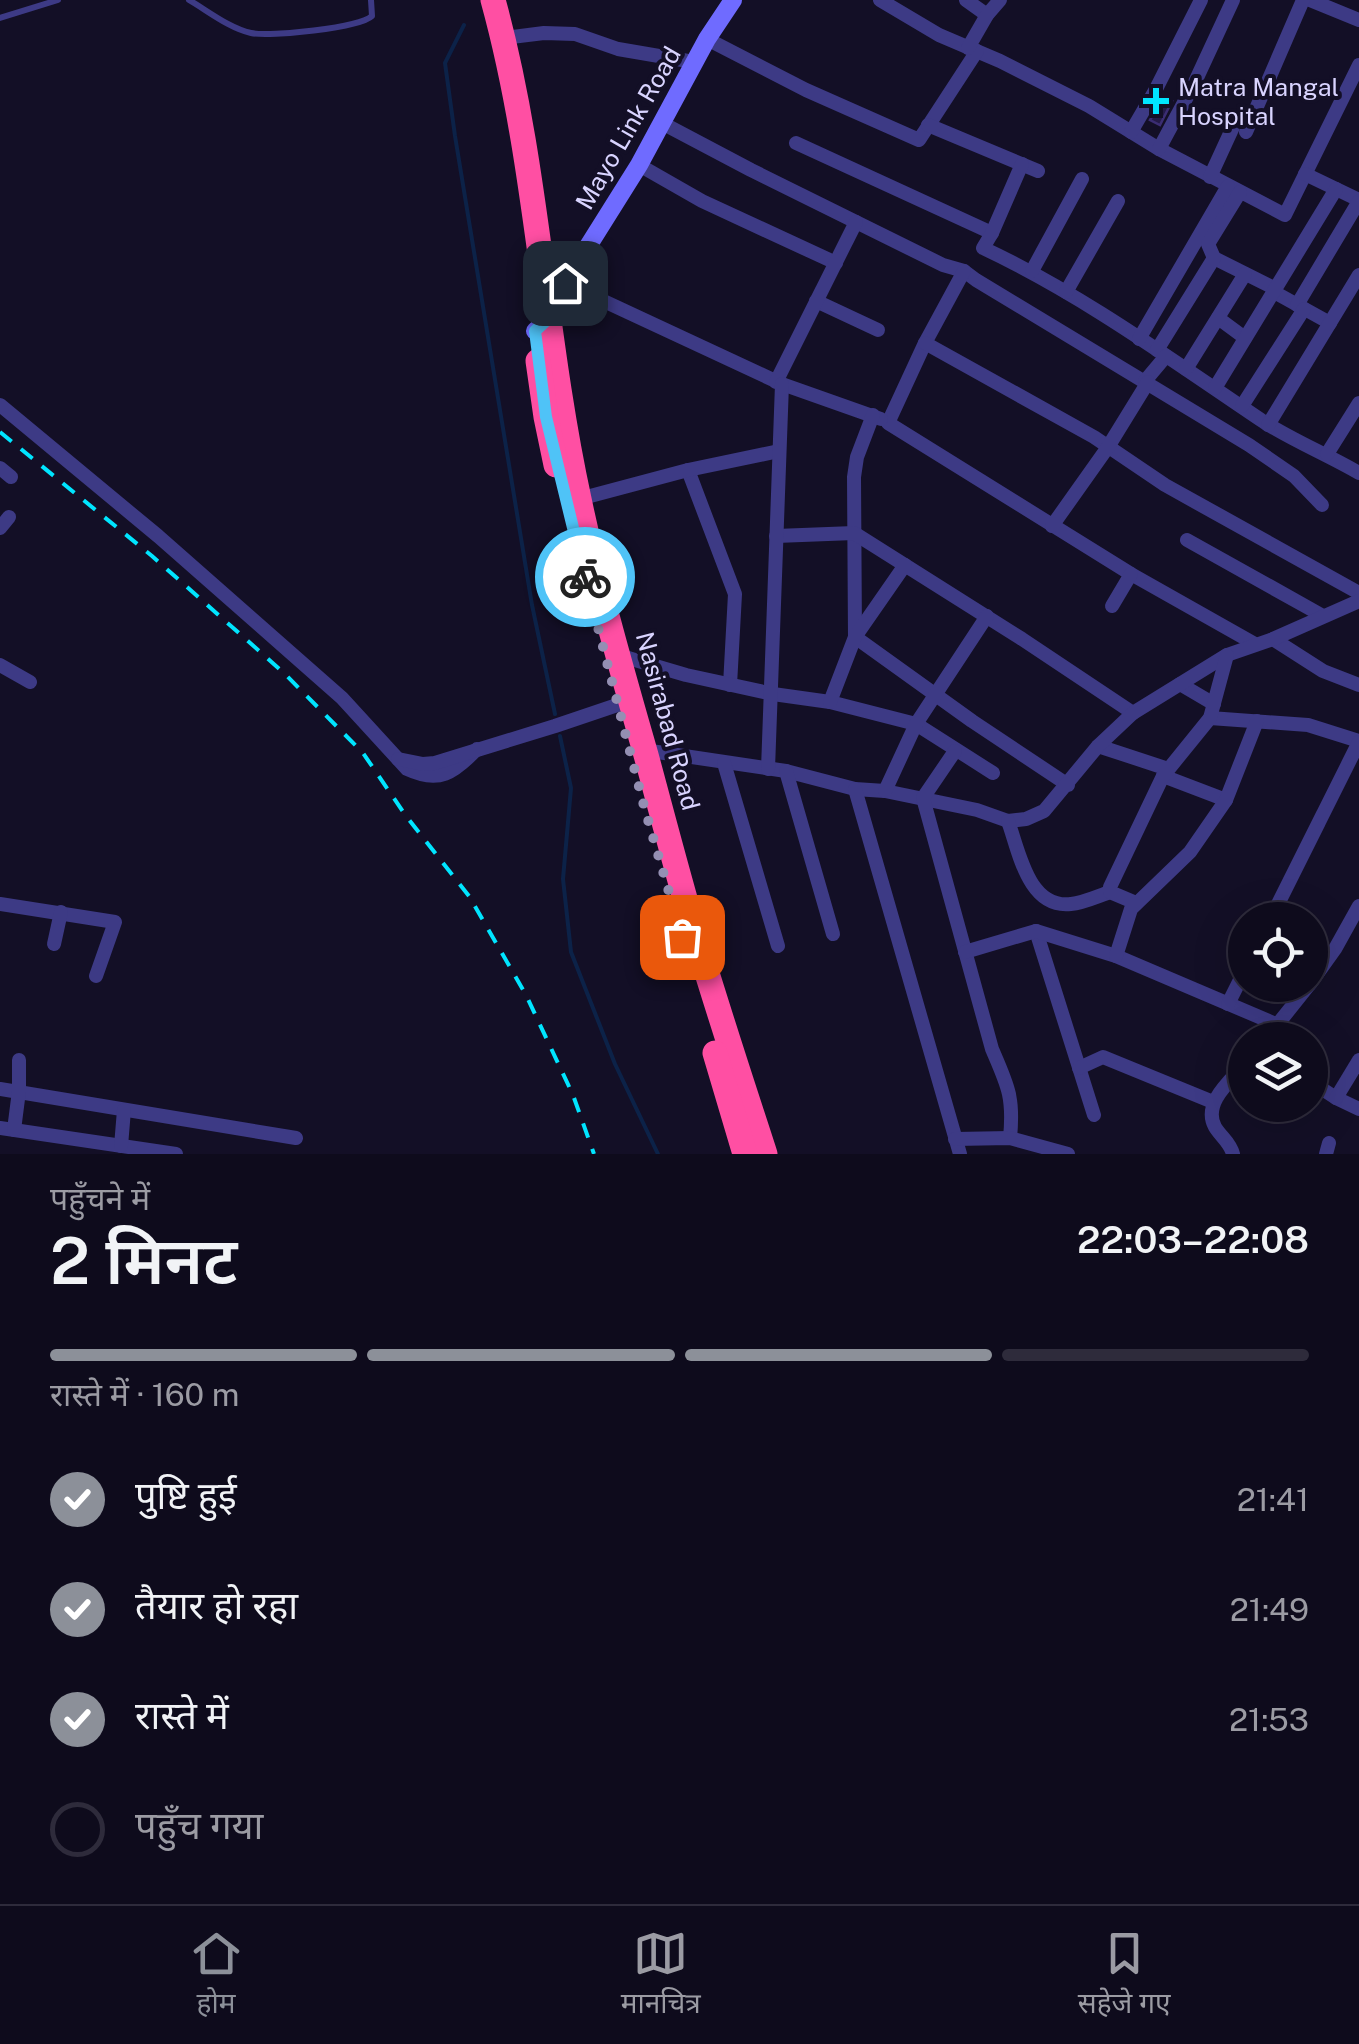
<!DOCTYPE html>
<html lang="hi">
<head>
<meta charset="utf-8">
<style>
	body { margin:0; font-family:"Public Sans","Noto Sans Devanagari",sans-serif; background:#1c1929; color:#f1f3f6; height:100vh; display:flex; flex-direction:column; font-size:38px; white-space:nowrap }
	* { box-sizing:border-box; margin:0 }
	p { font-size:32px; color:#9b9ba3 }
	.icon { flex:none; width:55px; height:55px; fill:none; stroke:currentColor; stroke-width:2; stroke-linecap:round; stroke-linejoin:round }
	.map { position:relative; height:1154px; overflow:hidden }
	.sheet { display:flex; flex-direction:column; background:#0e0b1c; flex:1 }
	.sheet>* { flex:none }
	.fabs { position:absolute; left:1228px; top:902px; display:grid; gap:20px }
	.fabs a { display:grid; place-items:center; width:100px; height:100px; border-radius:50%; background:#0e0b1c; box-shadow:0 10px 40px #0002,0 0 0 2px #2e2b3b; font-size:50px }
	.pin { position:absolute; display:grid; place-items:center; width:85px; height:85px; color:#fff; margin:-42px; border-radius:20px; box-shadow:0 5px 15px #0006 }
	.courier { position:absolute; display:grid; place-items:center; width:100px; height:100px; margin:-50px; border:8px solid #4fc3f7; border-radius:50%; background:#fff; color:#222; box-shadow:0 2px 12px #0007 }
	.summary em { font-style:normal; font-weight:600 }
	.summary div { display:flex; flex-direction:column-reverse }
	.summary { display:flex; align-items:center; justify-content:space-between; height:170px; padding:0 50px }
	h1 { font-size:65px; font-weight:600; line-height:75px }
	.bar { display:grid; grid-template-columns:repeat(4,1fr); gap:15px 10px; align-content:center; height:120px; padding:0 50px }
	.bar i { height:12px; border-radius:8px; background:#2e2b3b }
	.bar .selected { background:#8c9099 }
	.bar p { grid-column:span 4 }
	ol { padding:0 50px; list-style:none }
	li { display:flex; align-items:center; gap:30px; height:110px }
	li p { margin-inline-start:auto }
	li .icon { padding:10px; border-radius:50%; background:#8c9099; color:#fff; stroke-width:4 }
	li:last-child { color:#9b9ba3 }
	li i { width:55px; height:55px; border:5px solid #2e2b3b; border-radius:50% }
	.dock { display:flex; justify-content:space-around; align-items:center; height:140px; border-top:2px solid #2e2b3b; background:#0e0b1c; font-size:28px; color:#9b9ba3 }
	.dock a { display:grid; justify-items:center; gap:5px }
	.dock .selected { color:#8c9099 }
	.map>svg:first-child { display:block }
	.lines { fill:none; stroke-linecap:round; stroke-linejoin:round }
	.stream { stroke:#0c2248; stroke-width:4 }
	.building { fill:#241b47; stroke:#3b2d73; stroke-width:2.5 }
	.lane { stroke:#3d3a85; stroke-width:6 }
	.street { stroke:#3d3a85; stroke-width:14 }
	.secondary { stroke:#6f6bff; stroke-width:18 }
	.highway { stroke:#ff4fa3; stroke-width:25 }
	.rail { stroke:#00e5ff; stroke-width:4; stroke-dasharray:15 12; stroke-linecap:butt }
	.done { stroke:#948fb3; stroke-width:10; stroke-dasharray:0 18 }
	.route { stroke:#4fc3f7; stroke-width:12 }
	.poi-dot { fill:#00e5ff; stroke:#130f26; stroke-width:4 }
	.labels { text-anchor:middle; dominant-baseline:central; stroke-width:8; stroke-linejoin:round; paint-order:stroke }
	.poi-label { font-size:25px; fill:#d9d4ff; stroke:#130f26; text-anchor:start }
	.street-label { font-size:25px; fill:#d9d4ff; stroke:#130f26 }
</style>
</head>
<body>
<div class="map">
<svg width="1359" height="1154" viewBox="0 0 1359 1154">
	<rect width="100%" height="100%" fill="#130f26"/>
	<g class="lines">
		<g class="stream">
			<path d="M464 25 445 63 455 136 532 605 555 714"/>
			<path d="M560 736 571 788 563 879 571 952 615 1064 658 1154"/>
		</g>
	</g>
	<path class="building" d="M1164 97 1172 101 1160 125 1150 120Z"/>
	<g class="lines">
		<g class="lane">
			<path d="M189 0C208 11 229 28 251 33 270 37 359 28 372 16L371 0"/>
			<path d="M0 18 58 0"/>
		</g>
		<g class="street">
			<path d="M880 0 939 35 1000 61 1089 106 1159 149 1285 215 1359 65"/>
			<path d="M966 0 987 15"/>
			<path d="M1310 0 1359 20"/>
			<path d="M504 38 544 33 575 34 618 49 694 62"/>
			<path d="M707 39 806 90 919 140 977 51"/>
			<path d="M968 48 987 15 1000 0"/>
			<path d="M662 123 751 170 943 265 964 271 976 280 1249 445 1294 476 1322 505"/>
			<path d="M928 125 1038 171"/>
			<path d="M1131 132 1156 89 1201 0"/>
			<path d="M1246 132 1303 0"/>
			<path d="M796 143 992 233"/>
			<path d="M1159 149 1195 82 1233 0"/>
			<path d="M1022 164 992 233 983 248C1083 295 1173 361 1264 422 1294 441 1328 455 1359 473"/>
			<path d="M639 165 702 201 836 263"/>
			<path d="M1305 174 1359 200"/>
			<path d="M1210 177 1233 127"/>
			<path d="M1214 258 1276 289"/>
			<path d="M964 271 925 343 888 423 1131 574 1255 644"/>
			<path d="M1032 271 1082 179"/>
			<path d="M565 283 782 384 881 419"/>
			<path d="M1066 292 1118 201"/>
			<path d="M1274 292 1330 323"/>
			<path d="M816 301 878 330"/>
			<path d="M1297 305 1359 201"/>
			<path d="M1218 318 1245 338"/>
			<path d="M1139 339 1228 186"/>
			<path d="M925 343 1094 437 1165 485 1359 593"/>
			<path d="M1157 350 1214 258 1208 244 1240 192"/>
			<path d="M1186 369 1245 274"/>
			<path d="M1145 381 1166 356"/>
			<path d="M776 382 856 222"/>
			<path d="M1215 388 1336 189"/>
			<path d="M0 405 158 536 342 698 407 769C439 784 454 773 477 749"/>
			<path d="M1242 406 1304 309"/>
			<path d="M873 415 857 457 854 477 855 637 972 721 1068 785"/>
			<path d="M1268 425 1359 275"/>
			<path d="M1327 454 1359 403"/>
			<path d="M0 468 11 477"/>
			<path d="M688 470 735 594 730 685"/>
			<path d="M579 499 688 470 779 451"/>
			<path d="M1052 526 1108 447 1148 382"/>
			<path d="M0 528 9 517"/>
			<path d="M776 536 854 533 1022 639 1133 713"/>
			<path d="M1187 540 1323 616"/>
			<path d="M1112 606 1131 574"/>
			<path d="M1273 639 1323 671 1359 685"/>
			<path d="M618 655 686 675 773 694 830 702 916 724 993 773"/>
			<path d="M0 665 30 682"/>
			<path d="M1180 684 1214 704"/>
			<path d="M830 702 855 637 905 565"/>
			<path d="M1210 718 1308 725 1359 741"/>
			<path d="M1098 746 1168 769"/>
			<path d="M644 750 786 771 855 789 885 791 977 810 1008 821 1026 819 1044 811 1098 746 1133 713 1227 655 1273 639 1359 601"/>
			<path d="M955 751 923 798 992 1049C1008 1086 1014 1097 1010 1138"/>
			<path d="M398 759 423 764 435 763 555 726 629 701"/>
			<path d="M724 763 778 946"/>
			<path d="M768 769 782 384"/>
			<path d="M786 771 833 934"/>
			<path d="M1163 776 1226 800"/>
			<path d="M855 789 960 1154"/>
			<path d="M885 791 916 724 987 616"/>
			<path d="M1008 821C1019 851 1028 909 1071 904 1083 903 1098 896 1110 892"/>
			<path d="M1136 903 1110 892V887L1163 776 1210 718 1227 655"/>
			<path d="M0 904 115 922 96 976"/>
			<path d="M1270 920 1359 742"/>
			<path d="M1036 931 1094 1115"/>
			<path d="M54 944 61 912"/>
			<path d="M965 952 1036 931 1116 956 1278 1025"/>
			<path d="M1116 956 1131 909 1190 852 1226 800 1257 721"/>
			<path d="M1310 984 1335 949 1359 906"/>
			<path d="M1228 1004 1245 970"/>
			<path d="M1265 1040 1309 985"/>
			<path d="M1079 1068 1103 1057 1213 1102"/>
			<path d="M1310 1081 1336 1098 1359 1109"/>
			<path d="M0 1089 296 1138"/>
			<path d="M1336 1098 1359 1060"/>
			<path d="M0 1128 176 1154"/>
			<path d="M14 1130 19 1091V1060"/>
			<path d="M955 1139 1010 1138 1068 1154"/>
			<path d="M121 1146 124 1110"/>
			<path d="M1233 1154C1230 1142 1221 1137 1215 1127 1202 1103 1231 1080 1245 1064"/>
			<path d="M1326 1154 1329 1143"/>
		</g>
		<path class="secondary" d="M535 331 549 318 565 283 639 165 707 39 733 0"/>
		<g class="highway">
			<path d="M493 0C538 163 543 334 579 499 597 585 622 671 646 755 662 814 677 872 694 930 716 1005 741 1080 765 1154"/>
			<path d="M538 361 546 417 556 465"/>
			<path d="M715 1053 745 1154"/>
		</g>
		<path class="rail" d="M0 432 152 556 284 673 363 753 406 816 469 896 526 995 573 1095 594 1154"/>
	</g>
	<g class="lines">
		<path class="done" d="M585 577 644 806 682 937"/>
		<path class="route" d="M565 283 549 318 535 331 546 417 585 577"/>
	</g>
	<path class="poi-dot" d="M1151 86h10v10h10v10h-10v10h-10v-10h-10v-10h10z"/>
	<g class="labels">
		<g class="poi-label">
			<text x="1178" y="87">Matra Mangal<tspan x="1178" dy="29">Hospital</tspan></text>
		</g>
		<g class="street-label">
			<text transform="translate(628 128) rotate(-60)">Mayo Link Road</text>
			<text transform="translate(668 721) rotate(75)">Nasirabad Road</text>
		</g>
	</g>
</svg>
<div class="fabs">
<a><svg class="icon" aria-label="locate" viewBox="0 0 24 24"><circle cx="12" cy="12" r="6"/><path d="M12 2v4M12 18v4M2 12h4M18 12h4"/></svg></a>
<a><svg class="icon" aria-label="layers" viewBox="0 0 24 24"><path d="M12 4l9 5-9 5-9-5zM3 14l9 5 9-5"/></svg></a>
</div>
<div class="pin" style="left:682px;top:937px;background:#ea580c"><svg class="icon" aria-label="bag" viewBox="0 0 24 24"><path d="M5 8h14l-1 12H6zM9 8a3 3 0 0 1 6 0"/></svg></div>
<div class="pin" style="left:565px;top:283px;background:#1f2937"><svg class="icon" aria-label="home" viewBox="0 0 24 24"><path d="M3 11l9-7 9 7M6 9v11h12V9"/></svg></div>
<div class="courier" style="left:585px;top:577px"><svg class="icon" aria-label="bike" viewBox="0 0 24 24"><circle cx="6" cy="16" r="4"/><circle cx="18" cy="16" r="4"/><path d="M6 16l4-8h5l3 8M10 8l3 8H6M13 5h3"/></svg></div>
</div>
<section class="sheet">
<div class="summary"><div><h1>2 मिनट</h1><p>पहुँचने में</p></div><em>22:03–22:08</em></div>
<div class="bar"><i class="selected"></i><i class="selected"></i><i class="selected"></i><i></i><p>रास्ते में · 160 m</p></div>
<ol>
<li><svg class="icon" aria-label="check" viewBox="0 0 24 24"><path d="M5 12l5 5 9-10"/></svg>पुष्टि हुई<p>21:41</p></li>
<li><svg class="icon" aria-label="check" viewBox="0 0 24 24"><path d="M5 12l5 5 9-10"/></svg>तैयार हो रहा<p>21:49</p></li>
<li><svg class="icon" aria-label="check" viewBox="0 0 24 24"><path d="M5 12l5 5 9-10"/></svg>रास्ते में<p>21:53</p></li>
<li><i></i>पहुँच गया</li>
</ol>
</section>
<nav class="dock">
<a class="selected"><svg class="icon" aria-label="home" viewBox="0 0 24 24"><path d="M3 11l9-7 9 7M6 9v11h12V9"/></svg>होम</a>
<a><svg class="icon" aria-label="map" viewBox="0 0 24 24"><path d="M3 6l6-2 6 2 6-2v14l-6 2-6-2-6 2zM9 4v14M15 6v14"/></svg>मानचित्र</a>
<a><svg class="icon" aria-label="saved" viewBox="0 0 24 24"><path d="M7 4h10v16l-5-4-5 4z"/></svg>सहेजे गए</a>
</nav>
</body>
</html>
